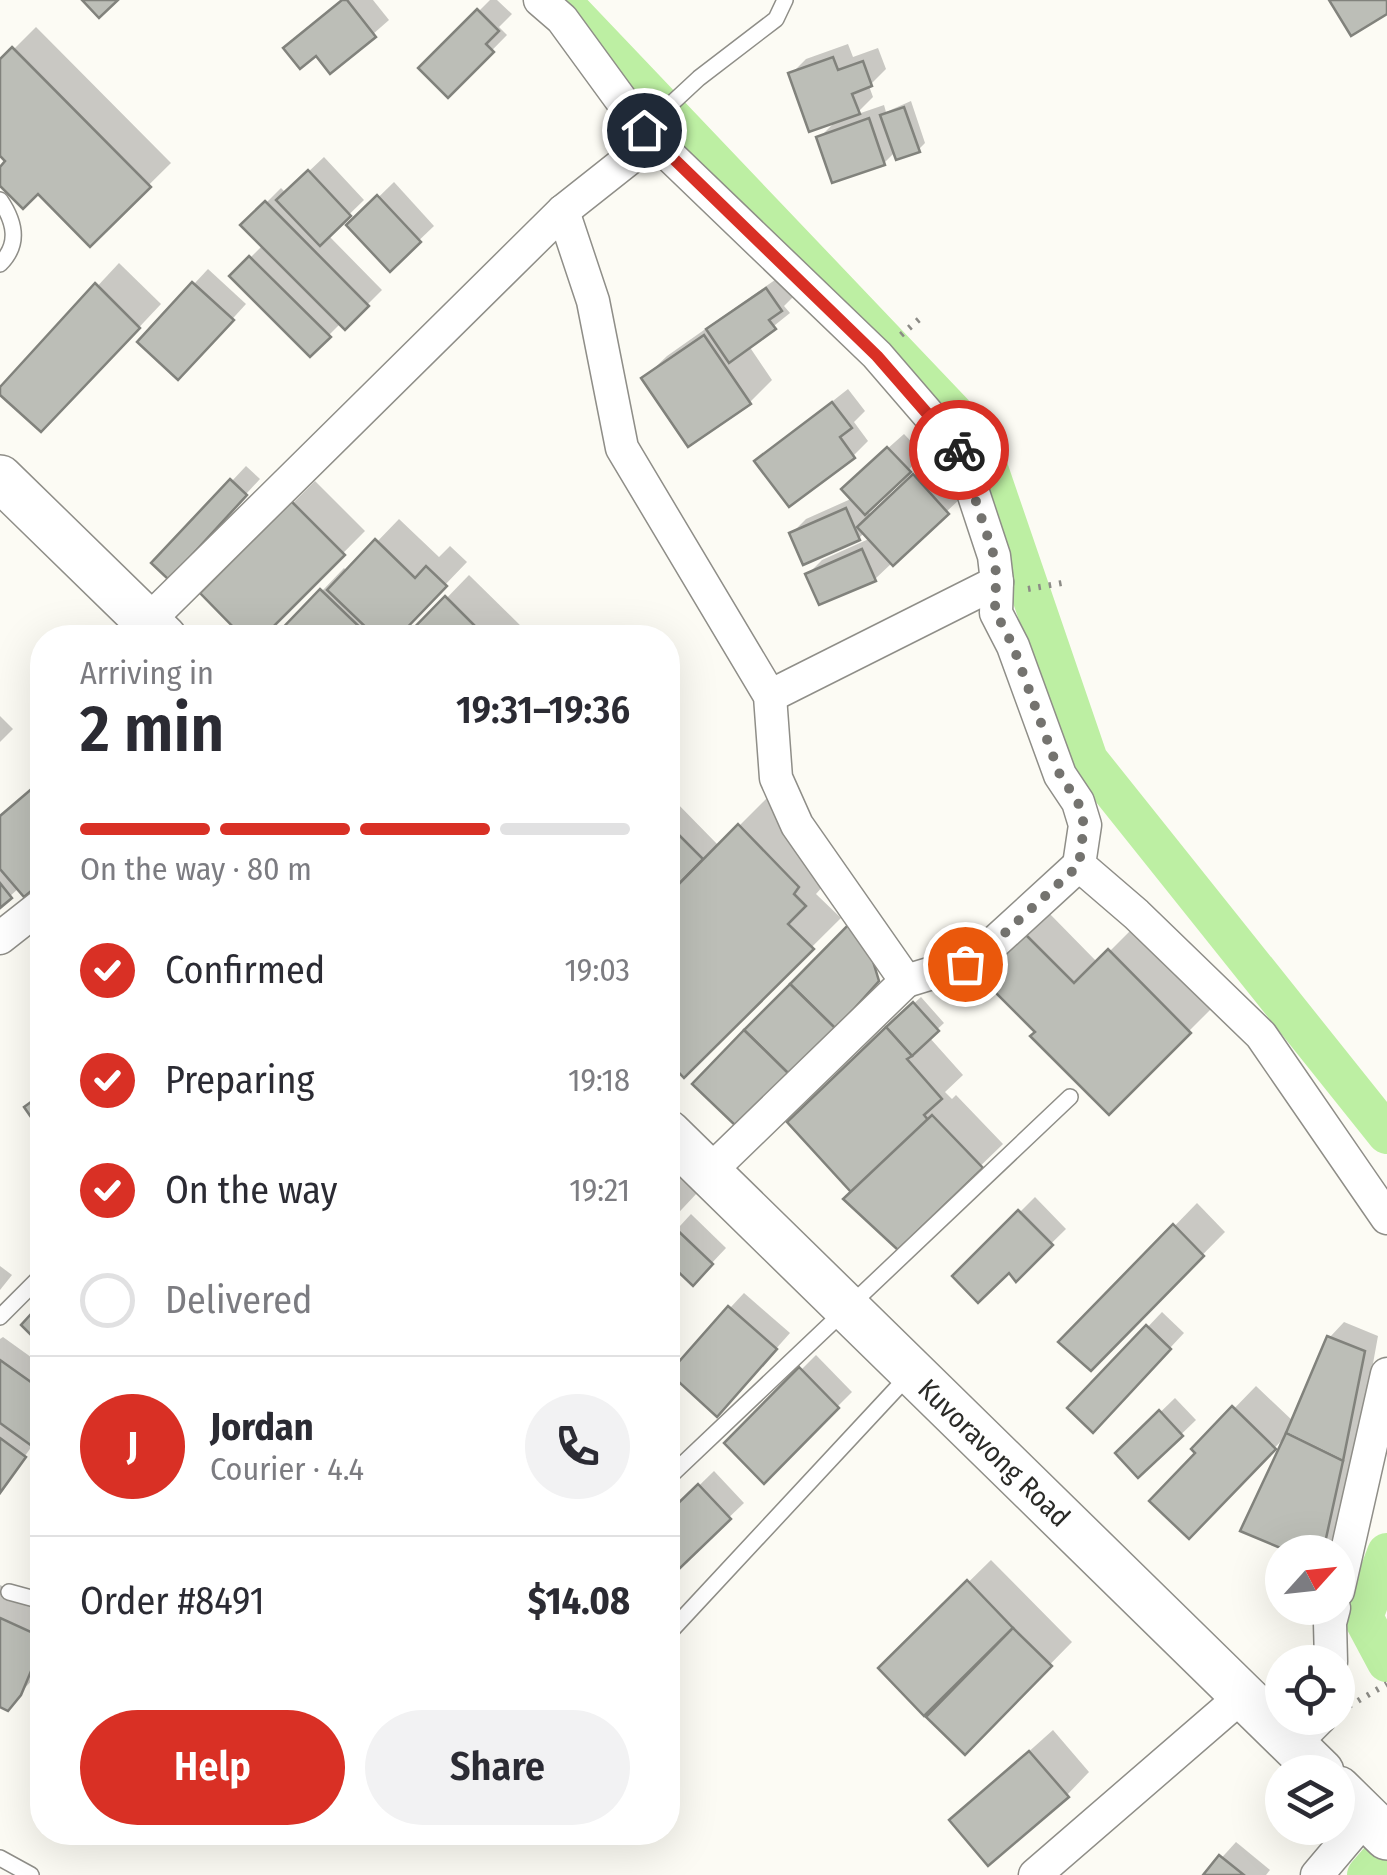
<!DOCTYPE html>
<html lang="en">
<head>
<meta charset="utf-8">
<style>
	body { margin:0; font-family:"Fira Sans Condensed",sans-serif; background:#f2f2f3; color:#2b2b33; height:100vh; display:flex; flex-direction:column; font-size:38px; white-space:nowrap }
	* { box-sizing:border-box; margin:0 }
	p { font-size:32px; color:#7c7c81 }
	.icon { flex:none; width:55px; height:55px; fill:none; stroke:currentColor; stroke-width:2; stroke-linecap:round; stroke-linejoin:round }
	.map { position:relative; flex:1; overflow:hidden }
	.side { position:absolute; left:30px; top:625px; width:650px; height:1220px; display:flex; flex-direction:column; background:#fff; border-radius:40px; box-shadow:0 10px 40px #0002 }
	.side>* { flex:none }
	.needle { width:65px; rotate:63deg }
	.fabs { position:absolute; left:1265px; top:1535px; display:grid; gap:20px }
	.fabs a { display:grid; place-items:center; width:90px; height:90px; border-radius:50%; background:#fff; box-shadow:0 10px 40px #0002; font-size:50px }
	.pin { position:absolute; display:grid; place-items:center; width:85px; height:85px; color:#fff; margin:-42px; border:5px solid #fff; border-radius:50%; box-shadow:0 2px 10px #0007 }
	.courier { position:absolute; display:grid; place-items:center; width:100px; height:100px; margin:-50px; border:8px solid #d93025; border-radius:50%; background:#fff; color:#222; box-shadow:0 2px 12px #0007 }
	.overview em { font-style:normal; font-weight:600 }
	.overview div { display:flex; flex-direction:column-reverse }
	.overview { display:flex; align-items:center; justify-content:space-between; height:170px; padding:0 50px }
	h1 { font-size:65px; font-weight:600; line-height:75px }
	.bar { display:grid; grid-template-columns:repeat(4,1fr); gap:15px 10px; align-content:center; height:120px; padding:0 50px }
	.bar i { height:12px; border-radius:8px; background:#e1e1e2 }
	.bar .selected { background:#d93025 }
	.bar p { grid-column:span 4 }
	.line { display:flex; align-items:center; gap:25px; padding:0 50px; border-top:2px solid #e1e1e2 }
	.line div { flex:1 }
	.round { display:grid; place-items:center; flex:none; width:105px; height:105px; border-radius:52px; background:#f2f2f3 }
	ol { padding:0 50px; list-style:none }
	li { display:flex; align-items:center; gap:30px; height:110px }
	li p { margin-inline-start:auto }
	li .icon { padding:10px; border-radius:50%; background:#d93025; color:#fff; stroke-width:4 }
	li:last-child { color:#7c7c81 }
	li i { width:55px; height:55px; border:5px solid #e1e1e2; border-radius:50% }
	.button { display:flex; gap:20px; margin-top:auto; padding:20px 50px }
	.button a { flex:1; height:115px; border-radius:60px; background:#d93025; color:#fff; font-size:40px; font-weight:600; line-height:115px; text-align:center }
	.button a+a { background:#f2f2f3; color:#2b2b33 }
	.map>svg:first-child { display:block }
	.shadow { fill:#0003 }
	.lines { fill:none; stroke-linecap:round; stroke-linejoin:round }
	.stream { stroke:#bdefa3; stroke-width:11 }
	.canal { stroke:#bdefa3; stroke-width:40 }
	.building { fill:#bcbeb7; stroke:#81827c; stroke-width:2.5 }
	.lane-casing { stroke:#8f8e88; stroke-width:18 }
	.street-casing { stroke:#8f8e88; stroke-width:35 }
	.secondary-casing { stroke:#8f8e88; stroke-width:48 }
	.path { stroke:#8c8b86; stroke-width:6; stroke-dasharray:2.5 8; stroke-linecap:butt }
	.lane { stroke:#fff; stroke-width:15 }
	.street { stroke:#fff; stroke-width:32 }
	.secondary { stroke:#fff; stroke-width:45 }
	.done { stroke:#74736f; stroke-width:10; stroke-dasharray:0 18 }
	.route { stroke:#d93025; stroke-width:12 }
	.labels { text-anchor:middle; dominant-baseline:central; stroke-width:10; stroke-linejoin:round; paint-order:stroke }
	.street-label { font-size:28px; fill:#2a2a27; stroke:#fff }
</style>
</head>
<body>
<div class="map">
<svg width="1387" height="1875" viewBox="0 0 1387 1875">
	<rect width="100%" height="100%" fill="#fcfbf4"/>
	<g class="shadow">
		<path d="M342 0H373L389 20 331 71Z"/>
		<path d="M490 0H497L512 14 499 27 507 35 448 95 422 68Z"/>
		<path d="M36 27 171 163 90 243 38 190 0 182V170L9 161 0 152V63Z"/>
		<path d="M848 44 853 57 878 48 886 69 869 86 873 97 855 115 884 105 886 112 911 101 925 143 918 150 896 151 884 163 819 138 837 120 791 74 806 59Z"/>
		<path d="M324 157 364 200 328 235 382 290 345 327 341 323 310 354 232 276 263 245 244 225 281 188 286 193Z"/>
		<path d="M394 182 434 226 390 268 350 225Z"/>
		<path d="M119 263 161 304 64 407 0 391Z"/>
		<path d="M208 269 246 304 193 362 141 341Z"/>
		<path d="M782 275 796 294 784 306 790 313 749 346 772 380 750 402 689 444 644 378 667 356Z"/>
		<path d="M848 389 865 411 854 422 868 441 853 456 757 461Z"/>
		<path d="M904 434 924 455 867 509 871 516 929 461 962 497 875 579 808 574 822 560 871 538 865 532 859 538 792 533 806 519 853 498 859 474Z"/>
		<path d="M246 466 260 479 183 562 155 563Z"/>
		<path d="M315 481 365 531 259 638 203 593Z"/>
		<path d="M399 519 439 557 450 546 467 562 394 638H277L344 568 348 572Z"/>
		<path d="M469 575 528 633 523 638H408Z"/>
		<path d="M0 716 13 729 0 742Z"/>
		<path d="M42 780V879L24 894 19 888 0 905V815Z"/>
		<path d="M768 797 833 875 816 894 841 918 684 1074 668 1057V802L672 798 719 846Z"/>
		<path d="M1047 911 1098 963 1132 929 1211 1009 1109 1111 1038 1032 983 976Z"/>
		<path d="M921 997 944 1023 929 1037 963 1075 945 1092 952 1099 956 1095 1003 1144 898 1246 854 1192 910 1007Z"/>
		<path d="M668 1164 698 1192 668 1224Z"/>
		<path d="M1035 1197 1066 1229 1016 1278 1009 1270 956 1276Z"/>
		<path d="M1197 1203 1225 1232 1091 1368 1062 1342Z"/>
		<path d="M691 1214 726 1248 693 1283 668 1259V1239Z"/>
		<path d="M0 1266 12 1275 0 1290Z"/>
		<path d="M744 1293 790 1333 732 1398 730 1308Z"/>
		<path d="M1162 1312 1184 1333 1108 1414 1071 1408Z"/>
		<path d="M1344 1322 1378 1336 1341 1540 1329 1552H1296L1244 1530 1287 1435 1189 1536 1199 1453 1195 1449 1256 1386 1294 1422 1330 1337Z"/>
		<path d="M3 1337 42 1365V1432L0 1491V1339Z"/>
		<path d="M816 1355 852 1392 764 1480 728 1443Z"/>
		<path d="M1175 1398 1196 1420 1139 1475 1118 1453Z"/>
		<path d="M714 1471 744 1503 678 1566 668 1555V1516Z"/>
		<path d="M991 1560 1072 1642 965 1751 929 1716 940 1700 881 1668Z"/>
		<path d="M0 1585 42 1605V1669L7 1708 0 1705Z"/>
		<path d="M1053 1730 1089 1772 1067 1795 952 1820Z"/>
		<path d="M1236 1842 1270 1870 1266 1875H1206Z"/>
	</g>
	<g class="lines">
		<path class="stream" d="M1375 1119 1387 1120"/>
		<g class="canal">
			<path d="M560 0 978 439 1088 760 1387 1134"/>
			<path d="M1387 1553 1363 1617 1387 1662"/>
			<path d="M1367 1875 1387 1852"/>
		</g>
	</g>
	<g class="building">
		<path d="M82 0H118L99 18Z"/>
		<path d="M342 0H347L376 37 330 74 316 56 300 69 283 48Z"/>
		<path d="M1329 0H1387V14L1351 36Z"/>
		<path d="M477 9 499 31 486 44 494 52 448 98 418 68Z"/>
		<path d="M12 47 151 187 90 247 38 194 23 209 0 186V167L5 161 0 156V59Z"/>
		<path d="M833 57 838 70 863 61 872 86 852 94 860 114 809 132 788 73Z"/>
		<path d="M904 107 920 152 896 160 880 115Z"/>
		<path d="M869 118 885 165 832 183 816 137Z"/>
		<path d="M308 170 351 216 320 246 276 200Z"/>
		<path d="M377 195 421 242 390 272 346 225Z"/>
		<path d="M265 201 369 306 345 330 240 225Z"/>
		<path d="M249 256 331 337 310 357 229 276Z"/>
		<path d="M192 282 234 320 178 380 137 342Z"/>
		<path d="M95 283 140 328 41 432 0 395V387Z"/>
		<path d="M766 288 782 311 769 320 776 329 729 363 706 329Z"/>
		<path d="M704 335 751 404 688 447 641 378Z"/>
		<path d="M832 402 852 428 840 437 855 458 789 507 754 461Z"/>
		<path d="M887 447 911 472 865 515 841 489Z"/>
		<path d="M913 474 949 514 893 566 857 527Z"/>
		<path d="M230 479 247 495 169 580 151 563Z"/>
		<path d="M291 501 345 555 262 638H244L200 593Z"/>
		<path d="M846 508 860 540 803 565 789 533Z"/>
		<path d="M375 539 415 578 426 566 447 586 397 638H377L327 590Z"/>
		<path d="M862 549 876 581 819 605 805 574Z"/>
		<path d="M320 589 371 638H273Z"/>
		<path d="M445 596 487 638H404Z"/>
		<path d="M42 780V882L24 897 0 869V816Z"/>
		<path d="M668 824 703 859 668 895Z"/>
		<path d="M738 824 799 887 794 894 806 906 788 924 814 949 684 1078 668 1061V895Z"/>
		<path d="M0 883 12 898 0 908Z"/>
		<path d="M850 923 868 945 879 981 836 1029 790 984Z"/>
		<path d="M1023 932 1074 983 1108 949 1191 1033 1109 1115 1030 1036 1035 1032 979 976Z"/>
		<path d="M790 984 836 1029 790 1075 744 1030Z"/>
		<path d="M913 1002 939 1031 912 1056 886 1027Z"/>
		<path d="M886 1027 912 1056 907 1059 942 1099 924 1115 929 1121 851 1192 787 1122Z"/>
		<path d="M744 1030 790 1075 738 1128 692 1084Z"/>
		<path d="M42 1094V1133L24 1107Z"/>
		<path d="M932 1115 983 1168 898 1250 843 1199Z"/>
		<path d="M1018 1210 1053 1245 1016 1282 1009 1273 978 1303 952 1276Z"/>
		<path d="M1173 1224 1204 1256 1091 1371 1058 1342Z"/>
		<path d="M674 1227 713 1264 693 1286 668 1262V1235Z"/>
		<path d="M42 1302V1346L21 1325Z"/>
		<path d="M728 1306 777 1349 717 1417 669 1373Z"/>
		<path d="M1146 1325 1171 1349 1093 1433 1067 1408Z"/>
		<path d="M1327 1336 1365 1351 1343 1461 1286 1433Z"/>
		<path d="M0 1360 42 1390V1432L32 1446 0 1423Z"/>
		<path d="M799 1367 839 1408 764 1484 724 1443Z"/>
		<path d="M1232 1406 1276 1449 1189 1539 1149 1501 1195 1453 1191 1449Z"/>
		<path d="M1159 1410 1183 1436 1138 1478 1115 1453Z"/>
		<path d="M1286 1433 1343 1461 1323 1552H1290L1240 1531Z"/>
		<path d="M0 1438 26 1457 0 1493Z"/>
		<path d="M698 1484 731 1519 678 1570 668 1559V1513Z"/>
		<path d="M967 1580 1013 1628 924 1716 878 1668Z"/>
		<path d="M0 1618 42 1637V1645L21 1695 8 1711 0 1707Z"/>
		<path d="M1013 1628 1052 1666 965 1755 926 1717Z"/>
		<path d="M1029 1751 1069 1797 988 1866 949 1820Z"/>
		<path d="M1219 1855 1244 1875H1203Z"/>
	</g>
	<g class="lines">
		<g class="lane-casing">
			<g id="lane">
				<path d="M643 130 699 78 776 19 785 0"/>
				<path d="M0 200C15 222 20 244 0 264"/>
				<path d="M0 1317 42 1275"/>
				<path d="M668 1478 1070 1097"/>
				<path d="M9 1592 42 1601"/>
				<path d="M668 1634 910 1374"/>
				<path d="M0 1858 31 1875"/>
			</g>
		</g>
		<g class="street-casing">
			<g id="street">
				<path d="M540 0 562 19 643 130 877 355 959 450 994 556 997 582 996 613 1013 646 1060 775 1078 802 1085 825 1079 865 1136 914 1261 1035 1387 1218"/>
				<path d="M563 211 593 301 622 448 770 696 776 778 797 825 906 981 708 1173"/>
				<path d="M148 621 563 211 654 139"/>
				<path d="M770 696 997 582"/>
				<path d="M0 938 42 905"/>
				<path d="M906 981 965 963 984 952 1079 865"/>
				<path d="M1338 1591 1387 1374"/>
				<path d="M1331 1662 1330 1623 1334 1608"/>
				<path d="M1293 1745 1320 1718"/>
				<path d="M1035 1875 1242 1696"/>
				<path d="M1317 1875 1366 1817"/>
			</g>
		</g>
		<g class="secondary-casing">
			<g id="secondary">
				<path d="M0 478 164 638"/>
				<path d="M668 1133 1321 1772"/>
				<path d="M1338 1789 1387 1837"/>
			</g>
		</g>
		<g class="path">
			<path d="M901 335 923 316"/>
			<path d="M1028 589 1062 583"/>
			<path d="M1349 1706 1387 1684"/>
		</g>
		<use href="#lane" class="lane"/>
		<use href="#street" class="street"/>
		<use href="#secondary" class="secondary"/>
	</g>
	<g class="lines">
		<path class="done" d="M959 450 994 556 997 582 994 597 996 613 1013 646 1060 775 1078 802 1084 825 1079 865 984 952 965 964"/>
		<path class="route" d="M644 130 877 356 959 450"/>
	</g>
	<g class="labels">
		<g class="street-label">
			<text transform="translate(994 1453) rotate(44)">Kuvoravong Road</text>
		</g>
	</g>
</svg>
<div class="fabs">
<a><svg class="needle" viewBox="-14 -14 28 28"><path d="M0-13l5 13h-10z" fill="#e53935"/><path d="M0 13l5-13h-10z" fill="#7c7c81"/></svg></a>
<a><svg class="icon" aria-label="locate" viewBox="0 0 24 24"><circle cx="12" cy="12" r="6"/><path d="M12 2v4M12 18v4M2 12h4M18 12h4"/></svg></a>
<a><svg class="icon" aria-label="layers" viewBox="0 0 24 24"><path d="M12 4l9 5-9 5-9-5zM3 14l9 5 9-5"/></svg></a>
</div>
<div class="pin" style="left:965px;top:964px;background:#ea580c"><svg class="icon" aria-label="bag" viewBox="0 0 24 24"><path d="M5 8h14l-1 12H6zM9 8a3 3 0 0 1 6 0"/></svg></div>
<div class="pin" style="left:644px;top:130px;background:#1f2937"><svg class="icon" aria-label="home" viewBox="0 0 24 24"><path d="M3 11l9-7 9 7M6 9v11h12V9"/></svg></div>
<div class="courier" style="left:959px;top:450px"><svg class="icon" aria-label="bike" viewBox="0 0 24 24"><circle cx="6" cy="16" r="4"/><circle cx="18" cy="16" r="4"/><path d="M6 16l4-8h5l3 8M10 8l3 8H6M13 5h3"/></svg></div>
<section class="side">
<div class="overview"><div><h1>2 min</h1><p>Arriving in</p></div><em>19:31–19:36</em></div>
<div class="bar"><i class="selected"></i><i class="selected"></i><i class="selected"></i><i></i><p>On the way · 80 m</p></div>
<ol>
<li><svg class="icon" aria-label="check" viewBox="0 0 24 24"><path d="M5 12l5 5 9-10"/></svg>Confirmed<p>19:03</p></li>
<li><svg class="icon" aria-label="check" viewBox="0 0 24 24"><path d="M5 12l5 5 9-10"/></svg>Preparing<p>19:18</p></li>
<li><svg class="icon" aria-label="check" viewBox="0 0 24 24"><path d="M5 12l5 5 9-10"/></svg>On the way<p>19:21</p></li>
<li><i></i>Delivered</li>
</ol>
<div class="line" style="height:180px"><b class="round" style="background:#d93025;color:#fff">J</b><div><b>Jordan</b><p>Courier · 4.4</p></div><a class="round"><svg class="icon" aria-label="phone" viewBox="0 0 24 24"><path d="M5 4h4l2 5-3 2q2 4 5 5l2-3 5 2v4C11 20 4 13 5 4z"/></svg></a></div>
<div class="line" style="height:130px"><div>Order #8491</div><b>$14.08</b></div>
<div class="button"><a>Help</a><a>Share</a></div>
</section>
</div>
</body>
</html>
